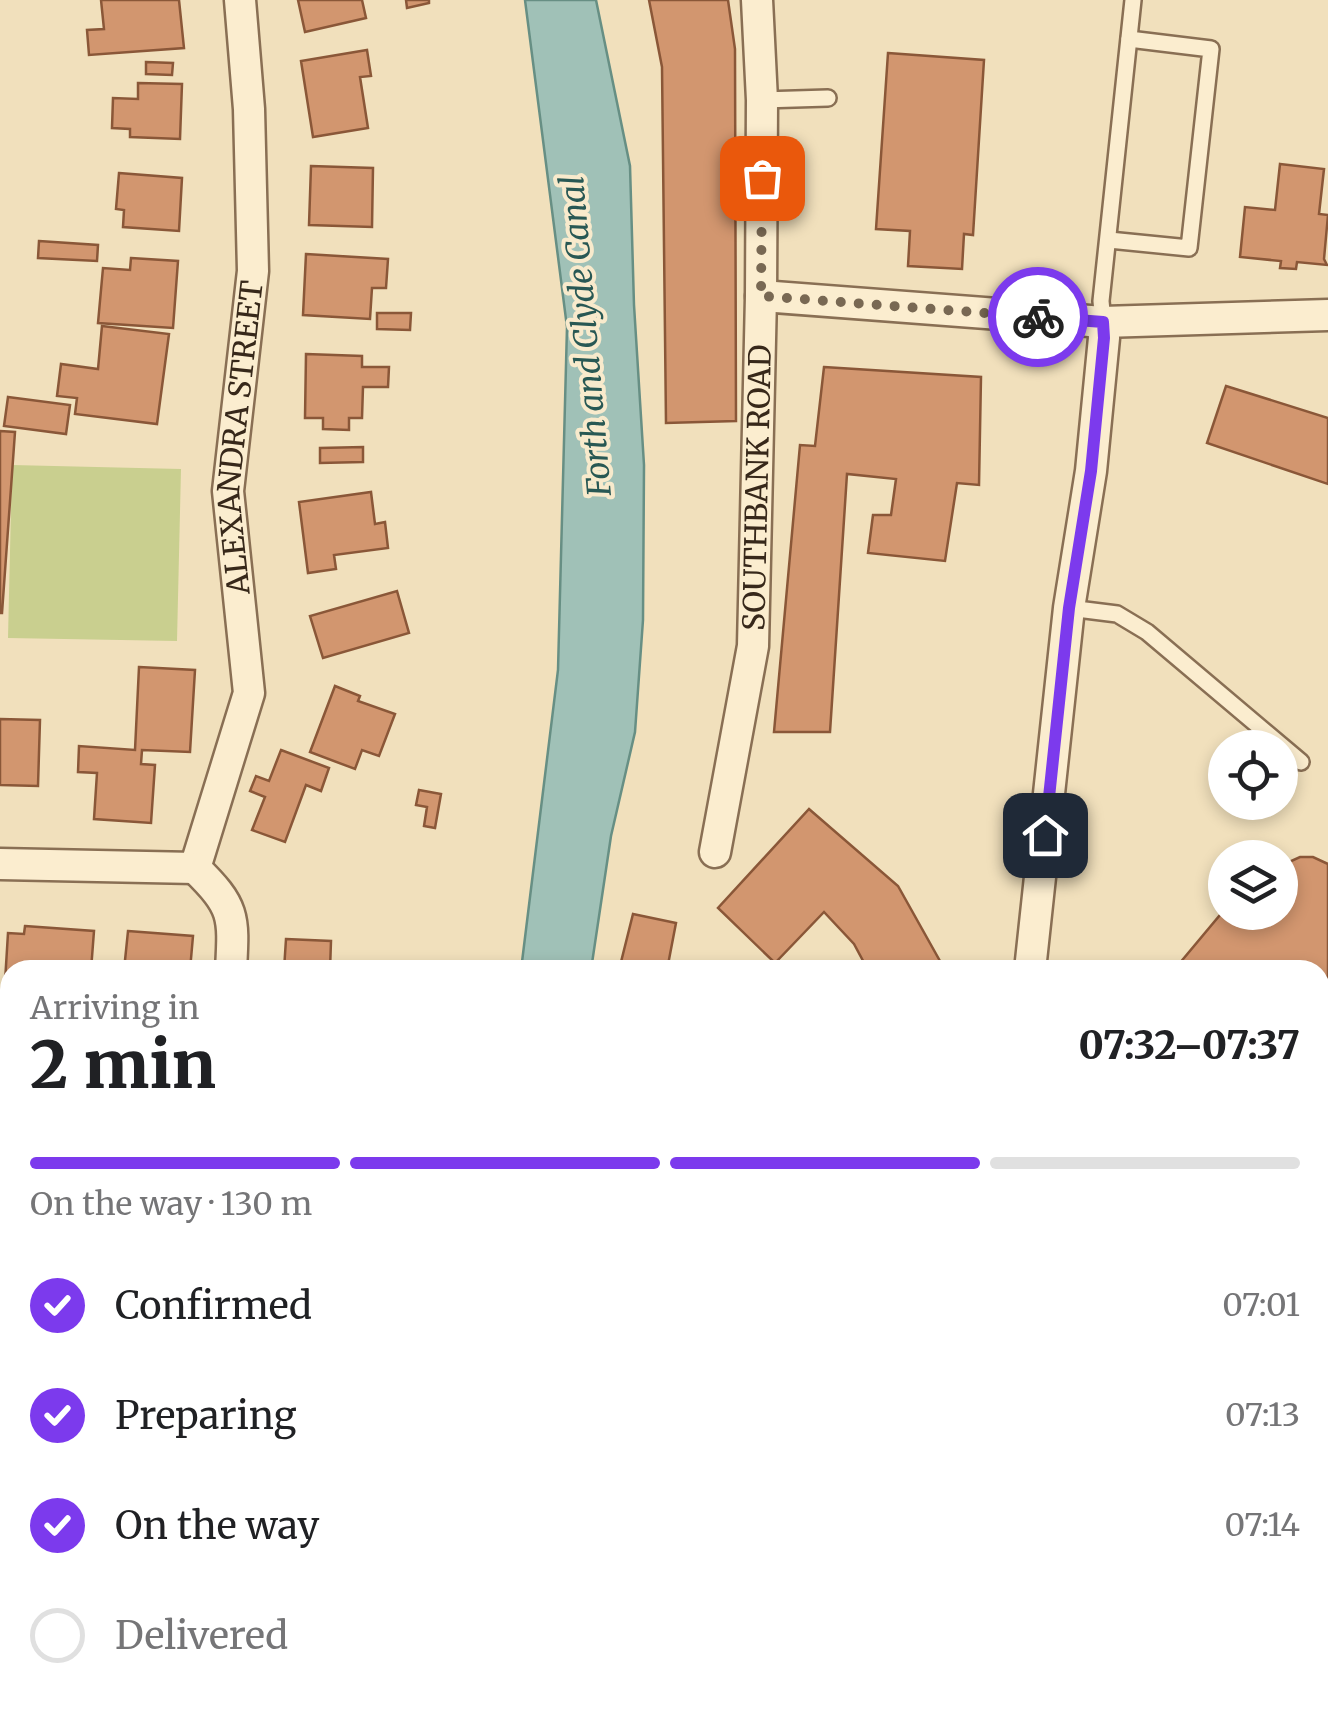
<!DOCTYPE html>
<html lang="en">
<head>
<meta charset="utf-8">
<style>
	body { margin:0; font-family:Merriweather,serif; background:#f6f6f6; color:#202124; height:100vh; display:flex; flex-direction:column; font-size:38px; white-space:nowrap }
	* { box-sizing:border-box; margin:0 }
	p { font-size:32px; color:#757577 }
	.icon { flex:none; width:55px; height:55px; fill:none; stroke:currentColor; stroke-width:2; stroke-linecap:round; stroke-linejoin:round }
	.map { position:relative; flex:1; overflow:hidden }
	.details { position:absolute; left:0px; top:960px; width:1330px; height:750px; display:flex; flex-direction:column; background:#fff; border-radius:30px 30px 0 0; box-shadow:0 5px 15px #0003 }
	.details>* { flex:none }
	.fabs { position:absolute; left:1208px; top:730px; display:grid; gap:20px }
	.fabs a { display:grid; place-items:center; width:90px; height:90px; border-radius:50%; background:#fff; box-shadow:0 5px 15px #0003; font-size:50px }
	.pin { position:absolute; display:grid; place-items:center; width:85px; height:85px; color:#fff; margin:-42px; border-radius:20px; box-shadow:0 5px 15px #0006 }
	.courier { position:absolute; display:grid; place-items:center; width:100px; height:100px; margin:-50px; border:8px solid #7c3aed; border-radius:50%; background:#fff; color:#222; box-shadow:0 2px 12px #0007 }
	.headline em { font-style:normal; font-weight:800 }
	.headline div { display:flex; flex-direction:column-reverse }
	.headline { display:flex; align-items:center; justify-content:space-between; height:170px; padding:0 30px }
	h1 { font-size:65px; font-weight:800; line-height:75px }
	.bar { display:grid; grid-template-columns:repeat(4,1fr); gap:15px 10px; align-content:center; height:120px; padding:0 30px }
	.bar i { height:12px; border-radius:8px; background:#e0e0e0 }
	.bar .active { background:#7c3aed }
	.bar p { grid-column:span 4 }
	ol { padding:0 30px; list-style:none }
	li { display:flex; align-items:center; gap:30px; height:110px }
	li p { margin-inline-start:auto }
	li .icon { padding:10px; border-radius:50%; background:#7c3aed; color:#fff; stroke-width:4 }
	li:last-child { color:#757577 }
	li i { width:55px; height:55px; border:5px solid #e0e0e0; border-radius:50% }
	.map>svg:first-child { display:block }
	.green { fill:#c9cf8f }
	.water { fill:#a0c1b7; stroke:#678f84; stroke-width:2.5 }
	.building { fill:#d2966f; stroke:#8a5738; stroke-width:2.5 }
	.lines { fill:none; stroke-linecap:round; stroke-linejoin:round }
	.service-casing { stroke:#896f54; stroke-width:20 }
	.minor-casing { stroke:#896f54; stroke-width:35 }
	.service { stroke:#fbedcf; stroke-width:15 }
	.minor { stroke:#fbedcf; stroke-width:30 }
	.done { stroke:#786853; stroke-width:10; stroke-dasharray:0 18 }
	.route { stroke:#7c3aed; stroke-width:12 }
	.labels { text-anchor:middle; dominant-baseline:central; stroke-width:8; stroke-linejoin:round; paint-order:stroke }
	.street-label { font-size:30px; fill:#37281a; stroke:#f8eacc }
	.water-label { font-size:32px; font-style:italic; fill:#285854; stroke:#f8eacc }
</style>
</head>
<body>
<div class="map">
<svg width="1328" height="1710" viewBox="0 0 1328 1710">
	<rect width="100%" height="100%" fill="#f1e0bc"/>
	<g class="green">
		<path d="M12 465 181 469 177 641 8 638Z"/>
		<path d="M10 1358V1521H0Z"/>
		<path d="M10 1632V1700H59L54 1710H0V1650Z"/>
		<path d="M101 1700H376L393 1710H96Z"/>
		<path d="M458 1700H496L497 1710H452Z"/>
		<path d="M895 1700H968L967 1710H894Z"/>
		<path d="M1137 1700H1197L1194 1710H1135Z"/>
	</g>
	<g class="water">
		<path d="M525 0H596L630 166 634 305 644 465 643 620 635 732 611 836 591 970H521L558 670 567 327Z"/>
		<path d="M535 1700H606L607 1710H536Z"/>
	</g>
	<g class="building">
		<path d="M101 0H179L184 48 89 55 87 30 104 29Z"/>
		<path d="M298 0H362L366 18 305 32Z"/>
		<path d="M406 0H429V3L407 8Z"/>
		<path d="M649 0H728L735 49 736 421 666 423 662 67Z"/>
		<path d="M367 50 371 76 360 77 368 128 313 137 301 61Z"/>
		<path d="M888 53 984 60 973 235 964 234 962 269 908 266 910 231 876 229Z"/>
		<path d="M146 62 173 63 172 75 146 74Z"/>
		<path d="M138 83 182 84 180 139 130 137V129L112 128 113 98 138 99Z"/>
		<path d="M1280 164 1324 169 1319 214 1328 215 1324 259 1327 265 1297 262 1296 269 1280 268 1281 261 1240 257 1245 207 1275 210Z"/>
		<path d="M311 166 373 168 372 227 309 225Z"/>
		<path d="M119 173 182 178 179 231 123 227 124 210 116 209Z"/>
		<path d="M39 241 98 245 97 261 38 258Z"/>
		<path d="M306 254 388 259 386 288H372L370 319 303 315Z"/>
		<path d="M131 258 178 261 173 328 98 323 103 268 130 270Z"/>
		<path d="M377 313H411L410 330 377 329Z"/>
		<path d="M102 326 169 334 157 424 75 414 77 398 57 396 61 364 98 369Z"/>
		<path d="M306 354 362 356V367H389L388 387H363L362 418H349V430L323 429V418H305Z"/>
		<path d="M824 367 981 377 979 485 957 483 945 561 868 553 873 515H891L896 479 847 474 830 732H774L800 445 815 446Z"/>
		<path d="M1226 386 1328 418V484L1207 443Z"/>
		<path d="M8 397 70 405 66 434 4 426Z"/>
		<path d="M0 431 15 432 2 613H0Z"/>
		<path d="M363 447V462L320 463V448Z"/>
		<path d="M371 492 375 524 385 522 388 548 334 555 336 569 308 573 299 502Z"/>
		<path d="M397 591 409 633 323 658 310 616Z"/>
		<path d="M139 667 195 670 190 752 142 750 141 764 155 765 151 823 94 819 97 773 78 772 79 746 135 750Z"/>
		<path d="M335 686 360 696 358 701 395 714 379 756 362 750 355 769 310 752Z"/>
		<path d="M0 719 40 720 38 786 0 785Z"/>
		<path d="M281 750 329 768 321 791 306 785 285 842 252 830 265 797 250 791 256 776 269 781Z"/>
		<path d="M419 790 441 794 435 828 424 826 427 807 416 805Z"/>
		<path d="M809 809 898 886 945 970H868L854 944 824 912 775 963 718 908Z"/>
		<path d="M1300 857H1313L1328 864V976L1320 995V970H1174L1225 909V912H1280V866Z"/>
		<path d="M633 914 676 923 667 970H619Z"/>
		<path d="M25 926 94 931 91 970H10V983L5 982 8 933 24 934Z"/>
		<path d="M128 931 193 936 190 970H124Z"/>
		<path d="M286 939 331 941 330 970H284Z"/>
		<path d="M0 1195 10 1196V1233L0 1232Z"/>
		<path d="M1328 1251V1278L1320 1274V1262Z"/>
		<path d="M1320 1274 1328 1278 1326 1335 1320 1311Z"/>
		<path d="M1328 1532V1571L1320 1574V1535Z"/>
		<path d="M1321 1686 1328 1688V1710H1315Z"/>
		<path d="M643 1700H747V1710H642Z"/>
	</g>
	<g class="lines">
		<g class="service-casing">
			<g id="service">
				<path d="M762 100 828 98"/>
				<path d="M1109 240 1189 248 1211 49 1129 39"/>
				<path d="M1103 322 1101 301 1133 0"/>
				<path d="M1069 608 1117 614 1147 632 1301 762"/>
			</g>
		</g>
		<g class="minor-casing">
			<g id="minor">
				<path d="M761 296 1103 322 1328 315"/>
				<path id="s1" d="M715 852 753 646 761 296 762 100 757 0"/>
				<path d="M0 864 195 868"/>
				<path id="s2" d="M195 868 249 693 228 491 253 271 249 109 240 0"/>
				<path d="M195 868C235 907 234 916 231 970"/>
				<path d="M1030 970 1069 608 1091 471 1104 338 1103 322"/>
				<path d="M1320 1149 1328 1131"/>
				<path d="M1320 1173 1328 1177"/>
				<path d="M1320 1398 1328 1402"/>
				<path d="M1320 1608 1328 1606"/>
				<path d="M1105 1710 1108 1700"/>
				<path d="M1256 1710 1258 1700"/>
			</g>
		</g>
		<use href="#service" class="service"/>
		<use href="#minor" class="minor"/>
	</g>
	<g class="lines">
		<path class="done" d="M762 178 761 296 1038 317"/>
		<path class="route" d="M1038 317 1103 322 1104 338 1091 471 1069 608 1045 835"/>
	</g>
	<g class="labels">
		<g class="street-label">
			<text stroke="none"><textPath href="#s2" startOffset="440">ALEXANDRA STREET</textPath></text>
			<text stroke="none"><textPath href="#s1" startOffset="368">SOUTHBANK ROAD</textPath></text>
		</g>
		<g class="water-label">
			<text transform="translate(586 336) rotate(-95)">Forth and Clyde Canal</text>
		</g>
	</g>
</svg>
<div class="fabs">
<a><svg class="icon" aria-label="locate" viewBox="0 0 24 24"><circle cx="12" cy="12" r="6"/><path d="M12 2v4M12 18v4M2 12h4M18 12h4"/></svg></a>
<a><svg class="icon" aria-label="layers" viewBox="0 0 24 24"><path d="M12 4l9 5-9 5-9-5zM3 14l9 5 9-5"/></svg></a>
</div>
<div class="pin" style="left:762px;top:178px;background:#ea580c"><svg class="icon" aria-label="bag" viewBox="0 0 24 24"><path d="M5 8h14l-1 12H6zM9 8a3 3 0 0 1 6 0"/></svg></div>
<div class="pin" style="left:1045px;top:835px;background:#1f2937"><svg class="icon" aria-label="home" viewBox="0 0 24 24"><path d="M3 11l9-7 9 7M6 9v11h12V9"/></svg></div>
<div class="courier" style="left:1038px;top:317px"><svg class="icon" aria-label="bike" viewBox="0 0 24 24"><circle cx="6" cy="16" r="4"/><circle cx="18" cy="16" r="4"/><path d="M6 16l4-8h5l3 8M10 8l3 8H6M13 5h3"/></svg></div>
<section class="details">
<div class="headline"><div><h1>2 min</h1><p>Arriving in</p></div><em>07:32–07:37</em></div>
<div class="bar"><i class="active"></i><i class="active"></i><i class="active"></i><i></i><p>On the way · 130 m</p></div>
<ol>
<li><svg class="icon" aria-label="check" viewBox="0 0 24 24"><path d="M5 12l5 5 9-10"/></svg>Confirmed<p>07:01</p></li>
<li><svg class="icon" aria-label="check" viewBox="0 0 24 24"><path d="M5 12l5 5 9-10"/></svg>Preparing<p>07:13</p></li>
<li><svg class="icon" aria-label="check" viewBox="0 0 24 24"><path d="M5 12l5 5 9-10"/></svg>On the way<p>07:14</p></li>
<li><i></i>Delivered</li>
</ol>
</section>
</div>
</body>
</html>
